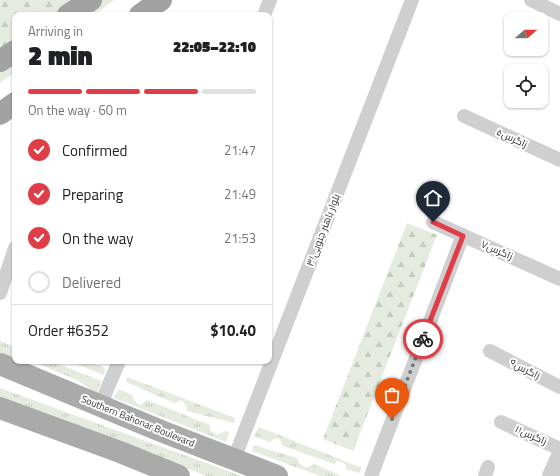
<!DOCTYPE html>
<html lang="en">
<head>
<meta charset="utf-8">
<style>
	body { margin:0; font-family:"Titillium Web",Cairo,sans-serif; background:#f6f6f6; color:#202124; height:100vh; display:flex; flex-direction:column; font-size:15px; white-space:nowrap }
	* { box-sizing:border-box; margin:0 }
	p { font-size:13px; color:#757577 }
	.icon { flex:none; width:22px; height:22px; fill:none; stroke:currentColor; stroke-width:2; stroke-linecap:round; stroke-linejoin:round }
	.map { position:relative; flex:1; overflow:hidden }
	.side { position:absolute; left:12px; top:12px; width:260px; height:352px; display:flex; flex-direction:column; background:#fff; border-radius:8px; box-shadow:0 1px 3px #0004 }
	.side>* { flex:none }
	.needle { width:26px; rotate:70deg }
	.buttons { position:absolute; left:504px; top:12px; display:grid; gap:8px }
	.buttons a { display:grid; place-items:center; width:44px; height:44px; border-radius:8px; background:#fff; box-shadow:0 1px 3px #0004; font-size:20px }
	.pin { position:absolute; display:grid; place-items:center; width:34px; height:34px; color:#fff; margin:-41px -17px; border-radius:50% 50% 50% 0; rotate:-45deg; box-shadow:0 0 4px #0007 }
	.pin .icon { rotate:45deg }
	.courier { position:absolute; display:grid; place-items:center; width:40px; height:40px; margin:-20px; border:3px solid #df3e49; border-radius:50%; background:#fff; color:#222; box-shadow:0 1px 5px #0007 }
	.overview em { font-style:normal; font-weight:800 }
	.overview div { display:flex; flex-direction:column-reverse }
	.overview { display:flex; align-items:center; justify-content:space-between; height:68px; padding:0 16px }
	h1 { font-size:26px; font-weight:800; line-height:30px }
	.bar { display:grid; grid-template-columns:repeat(4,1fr); gap:6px 4px; align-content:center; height:48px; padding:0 16px }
	.bar i { height:5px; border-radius:3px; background:#e0e0e0 }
	.bar .current { background:#df3e49 }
	.bar p { grid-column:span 4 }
	.line { display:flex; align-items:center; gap:10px; padding:0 16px; border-top:1px solid #e0e0e0 }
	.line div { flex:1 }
	ol { padding:0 16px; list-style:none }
	li { display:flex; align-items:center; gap:12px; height:44px }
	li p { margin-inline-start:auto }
	li .icon { padding:4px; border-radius:50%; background:#df3e49; color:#fff; stroke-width:4 }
	li:last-child { color:#757577 }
	li i { width:22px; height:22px; border:2px solid #e0e0e0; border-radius:50% }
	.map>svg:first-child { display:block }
	.grass { fill:url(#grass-tufts) }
	.forest { fill:url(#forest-firs) }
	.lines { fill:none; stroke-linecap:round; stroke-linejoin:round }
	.minor { stroke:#cfcfcf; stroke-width:14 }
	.tertiary { stroke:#cfcfcf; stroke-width:18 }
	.primary { stroke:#aaa; stroke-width:22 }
	.trunk { stroke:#a2a2a2; stroke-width:22 }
	.done { stroke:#7a7a7a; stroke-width:4; stroke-dasharray:0 7.2 }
	.route { stroke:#df3e49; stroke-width:5 }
	.labels { text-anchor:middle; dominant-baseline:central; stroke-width:4; stroke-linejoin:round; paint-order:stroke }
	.street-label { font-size:10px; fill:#323232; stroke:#fff }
</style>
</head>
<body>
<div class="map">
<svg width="560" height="476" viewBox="0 0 560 476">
	<defs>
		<pattern id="grass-tufts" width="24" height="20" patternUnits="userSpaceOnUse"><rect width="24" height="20" fill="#e5ebde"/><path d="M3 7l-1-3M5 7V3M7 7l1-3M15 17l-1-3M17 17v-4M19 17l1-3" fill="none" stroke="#c5cabf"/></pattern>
		<pattern id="forest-firs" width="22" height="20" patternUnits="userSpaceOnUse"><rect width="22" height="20" fill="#e5ebde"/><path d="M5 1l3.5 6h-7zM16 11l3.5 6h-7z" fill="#c5cabf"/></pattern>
	</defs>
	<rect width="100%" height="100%" fill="#fff"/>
	<g class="grass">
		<path d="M0 341 15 347V360L0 356Z"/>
		<path d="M31 361H51L101 381 97 394 77 380Z"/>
		<path d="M69 361H85L105 368 104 375Z"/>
		<path d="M127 377 235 418 234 423 187 411 186 406 182 400 174 403 126 382Z"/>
		<path d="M0 388 140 439 242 476H207L0 397Z"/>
		<path d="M119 389 132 395 134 401 140 405 147 400 210 425V430L217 435 225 431 229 432 226 442 114 398Z"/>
		<path d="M259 427 362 468 359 473 346 469V465L342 462 337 461 334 464 283 446 280 439 275 438 270 442 254 436Z"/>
		<path d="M254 445 297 458 299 463 304 467H309L313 464 342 476H320L252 451Z"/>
	</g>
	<g class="forest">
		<path d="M0 0H114L94 15H15V72L0 83Z"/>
		<path d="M407 223 437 235 353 451 323 439Z"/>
	</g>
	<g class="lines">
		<g class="minor">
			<path d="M531 0 560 14"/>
			<path d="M264 15 270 0"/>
			<path d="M464 116 560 160"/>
			<path d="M433 222 560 279"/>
			<path d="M0 293 15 248"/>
			<path d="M490 351 560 387"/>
			<path d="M100 406 119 361"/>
			<path d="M501 422 560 449"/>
			<path d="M234 459 412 0"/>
			<path d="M371 476 463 235"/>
			<path d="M485 476 488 467"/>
		</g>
		<path class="tertiary" d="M551 476 560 456"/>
		<g class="primary">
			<path d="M0 364 161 431 277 476"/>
			<path d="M0 408 120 452 179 476"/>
		</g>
		<g class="trunk">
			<path d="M68 15 91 0"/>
			<path d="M140 15 161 0"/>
			<path d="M0 61 15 51"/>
			<path d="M0 114 15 103"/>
		</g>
	</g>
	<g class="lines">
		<path class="done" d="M392 419 423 339"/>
		<path class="route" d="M423 339 463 236 433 222"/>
	</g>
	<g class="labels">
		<g class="street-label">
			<text transform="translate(512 138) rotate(24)">زاگرس۵</text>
			<text transform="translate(323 230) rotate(-69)">بلوار باهنر جنوبی۳۱</text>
			<text transform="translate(497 250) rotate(24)">زاگرس۷</text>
			<text transform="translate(525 369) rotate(27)">۹زاگرس</text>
			<text transform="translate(138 421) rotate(22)">Southern Bahonar Boulevard</text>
			<text transform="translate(531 435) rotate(24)">زاگرس۱۱</text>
		</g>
	</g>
</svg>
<div class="buttons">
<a><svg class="needle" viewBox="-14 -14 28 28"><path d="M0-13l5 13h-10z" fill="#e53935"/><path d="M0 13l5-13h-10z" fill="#757577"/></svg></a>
<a><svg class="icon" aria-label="locate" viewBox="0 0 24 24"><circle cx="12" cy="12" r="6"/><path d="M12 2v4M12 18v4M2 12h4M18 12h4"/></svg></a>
</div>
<div class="pin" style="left:392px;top:419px;background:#ea580c"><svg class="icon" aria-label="bag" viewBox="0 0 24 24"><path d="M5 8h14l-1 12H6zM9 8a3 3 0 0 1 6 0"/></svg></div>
<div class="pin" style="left:433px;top:222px;background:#1f2937"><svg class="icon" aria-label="home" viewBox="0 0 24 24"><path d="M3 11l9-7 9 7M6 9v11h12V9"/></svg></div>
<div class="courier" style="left:423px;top:339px"><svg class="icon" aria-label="bike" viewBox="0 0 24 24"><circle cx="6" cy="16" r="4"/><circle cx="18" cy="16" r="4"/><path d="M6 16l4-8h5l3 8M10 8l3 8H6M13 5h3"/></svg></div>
<section class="side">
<div class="overview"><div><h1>2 min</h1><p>Arriving in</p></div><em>22:05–22:10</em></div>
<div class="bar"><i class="current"></i><i class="current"></i><i class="current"></i><i></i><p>On the way · 60 m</p></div>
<ol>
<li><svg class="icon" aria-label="check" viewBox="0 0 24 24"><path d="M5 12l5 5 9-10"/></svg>Confirmed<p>21:47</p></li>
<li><svg class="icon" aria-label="check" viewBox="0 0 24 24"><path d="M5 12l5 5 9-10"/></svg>Preparing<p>21:49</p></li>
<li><svg class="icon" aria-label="check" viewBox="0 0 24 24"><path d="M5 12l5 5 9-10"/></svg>On the way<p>21:53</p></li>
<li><i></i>Delivered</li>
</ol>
<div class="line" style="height:52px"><div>Order #6352</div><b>$10.40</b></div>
</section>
</div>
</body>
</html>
